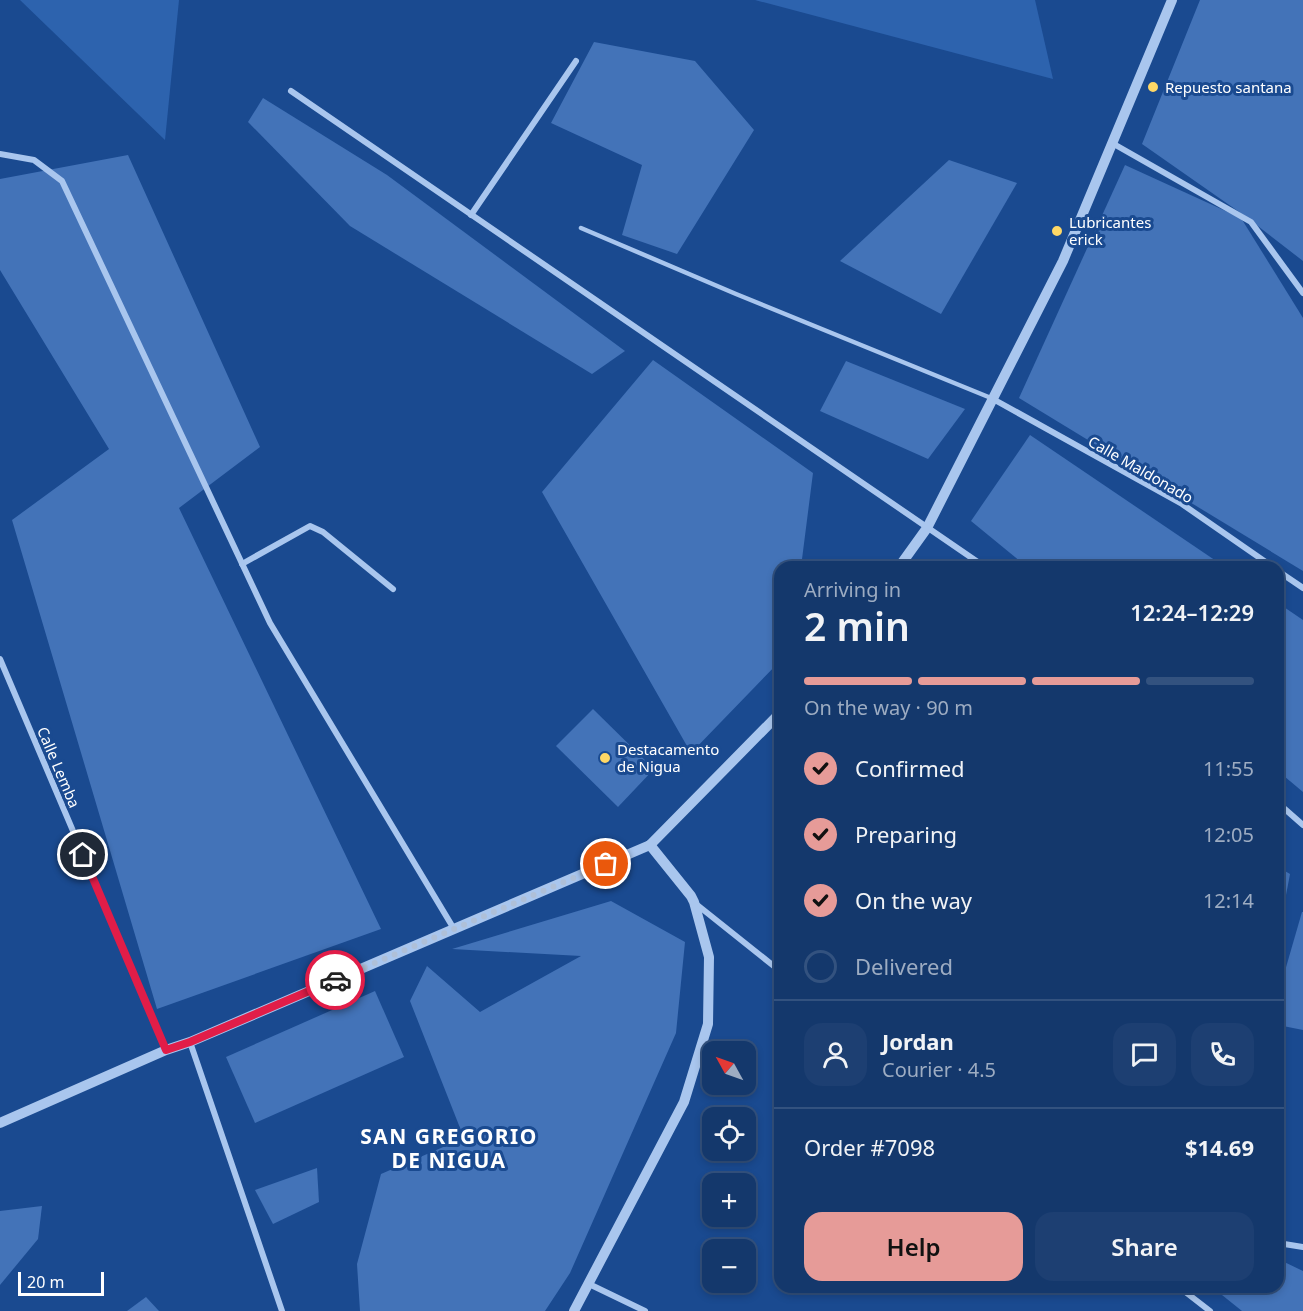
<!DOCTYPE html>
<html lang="en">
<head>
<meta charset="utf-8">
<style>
	body { margin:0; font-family:"Noto Sans",sans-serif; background:#1d3f72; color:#f1f3f6; height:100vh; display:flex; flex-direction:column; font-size:22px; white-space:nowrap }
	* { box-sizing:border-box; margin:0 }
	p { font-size:20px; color:#9dacc2 }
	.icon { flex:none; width:33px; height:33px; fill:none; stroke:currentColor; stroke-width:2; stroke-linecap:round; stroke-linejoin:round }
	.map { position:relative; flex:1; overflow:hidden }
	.sheet { position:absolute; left:774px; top:561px; width:510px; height:732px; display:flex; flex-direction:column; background:#14386c; border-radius:18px; box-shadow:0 3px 9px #0003,0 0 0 2px #33527f }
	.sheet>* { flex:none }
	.needle { width:39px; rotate:310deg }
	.buttons { position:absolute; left:702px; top:1041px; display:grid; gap:12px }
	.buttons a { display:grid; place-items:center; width:54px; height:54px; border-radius:12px; background:#14386c; box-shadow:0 3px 9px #0003,0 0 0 2px #33527f; font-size:30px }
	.scale { position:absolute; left:18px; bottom:15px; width:86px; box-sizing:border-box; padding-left:6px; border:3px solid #fff; border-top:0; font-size:16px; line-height:21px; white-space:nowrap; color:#fff; -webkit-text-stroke:4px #1a4a90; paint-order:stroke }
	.pin { position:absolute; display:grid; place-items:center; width:51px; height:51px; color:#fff; margin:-26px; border:3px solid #fff; border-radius:50%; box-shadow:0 2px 6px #0007 }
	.courier { position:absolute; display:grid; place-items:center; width:60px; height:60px; margin:-30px; border:4px solid #e11d48; border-radius:50%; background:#fff; color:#222; box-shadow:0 2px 8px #0007 }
	.overview em { font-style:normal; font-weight:600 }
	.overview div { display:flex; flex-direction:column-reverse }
	.overview { display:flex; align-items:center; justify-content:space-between; height:102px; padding:0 30px }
	h1 { font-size:39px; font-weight:600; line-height:45px }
	.bar { display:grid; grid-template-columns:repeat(4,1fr); gap:9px 6px; align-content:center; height:72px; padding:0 30px }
	.bar i { height:8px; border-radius:4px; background:#33527f }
	.bar .selected { background:#e69b98 }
	.bar p { grid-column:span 4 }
	.line { display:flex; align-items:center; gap:15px; padding:0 30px; border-top:2px solid #33527f }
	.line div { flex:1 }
	.round { display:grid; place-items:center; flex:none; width:63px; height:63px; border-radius:18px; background:#1d3f72 }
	ol { padding:0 30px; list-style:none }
	li { display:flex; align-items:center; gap:18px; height:66px }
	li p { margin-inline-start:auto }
	li .icon { padding:6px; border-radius:50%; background:#e69b98; color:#111; stroke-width:4 }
	li:last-child { color:#9dacc2 }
	li i { width:33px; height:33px; border:3px solid #33527f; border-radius:50% }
	.primary-button { display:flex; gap:12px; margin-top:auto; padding:12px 30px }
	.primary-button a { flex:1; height:69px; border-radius:18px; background:#e69b98; color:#111; font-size:24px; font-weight:600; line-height:69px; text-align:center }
	.primary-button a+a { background:#1d3f72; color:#f1f3f6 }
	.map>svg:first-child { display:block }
	.green { fill:#2d63ae }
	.building { fill:#4373b8 }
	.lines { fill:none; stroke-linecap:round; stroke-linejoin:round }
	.service { stroke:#a9c6ee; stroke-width:4.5 }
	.minor { stroke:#a9c6ee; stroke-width:6 }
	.tertiary { stroke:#a9c6ee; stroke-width:10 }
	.done { stroke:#afc0d8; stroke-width:6; stroke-dasharray:0 10.8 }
	.route { stroke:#e11d48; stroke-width:8 }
	.poi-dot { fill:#ffd866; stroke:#1a4a90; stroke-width:2 }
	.labels { text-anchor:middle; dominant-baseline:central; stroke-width:6; stroke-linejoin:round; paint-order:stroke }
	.poi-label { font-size:15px; fill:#fff; stroke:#1a4a90; text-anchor:start }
	.street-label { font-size:15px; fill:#fff; stroke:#1a4a90 }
	.district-label { font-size:21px; font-weight:bold; letter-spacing:1.5px; fill:#fff; stroke:#1a4a90 }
</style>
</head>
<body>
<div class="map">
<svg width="1303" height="1311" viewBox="0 0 1303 1311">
	<rect width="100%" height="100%" fill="#1a4a90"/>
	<g class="green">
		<path d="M20 0H179L165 140Z"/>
		<path d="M755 0H1035L1053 79Z"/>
	</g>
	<g class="building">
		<path d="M1200 0H1303V261L1245 216 1142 144Z"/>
		<path d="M594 42 695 61 754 130 677 254 622 235 642 165 551 123Z"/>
		<path d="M263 98 387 175 625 351 592 374 350 226 248 122Z"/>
		<path d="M128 155 260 447 179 508 381 929 157 1009 12 520 109 449 0 270V179Z"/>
		<path d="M949 160 1017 183 941 314 840 261Z"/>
		<path d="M1125 165 1241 218 1303 318V571L1019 398Z"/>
		<path d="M653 360 813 473 801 567H780V661L691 753 542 492Z"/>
		<path d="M846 361 965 409 928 459 820 411Z"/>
		<path d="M1030 435 1225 567H1027L971 521Z"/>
		<path d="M1278 603 1303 620V792L1278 771Z"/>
		<path d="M593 709 654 769 618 807 556 746Z"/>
		<path d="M1278 867 1290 874 1279 932H1278Z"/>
		<path d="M611 901 685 942 676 1033 570 1273 545 1311H360L357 1264 381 1174 464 1138 410 1001 427 966 480 1012 581 956 452 949Z"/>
		<path d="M1302 912H1303V1030L1278 1025V995Z"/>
		<path d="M375 991 404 1057 255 1123 226 1057Z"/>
		<path d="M317 1168 319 1202 273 1224 255 1190Z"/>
		<path d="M42 1206 38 1239 0 1285V1211Z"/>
		<path d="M1278 1259 1303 1271V1311H1242L1212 1287H1278Z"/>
		<path d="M146 1297 159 1311H127Z"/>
	</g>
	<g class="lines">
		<path class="service" d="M581 228 736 294 991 398"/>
		<g class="minor">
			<path d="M291 91 985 567"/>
			<path d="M1112 143 1251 222 1303 293"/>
			<path d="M0 154 34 160 62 181 270 623 454 929"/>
			<path d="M471 215 576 61"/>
			<path d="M993 399 1182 504 1273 567"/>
			<path d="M242 564 310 526 323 532 393 589"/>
			<path d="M1278 571 1303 588"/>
			<path d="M0 659 166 1050"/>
			<path d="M1278 803 1303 825"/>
			<path d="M696 904 780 971"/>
			<path d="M190 1042 282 1311"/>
			<path d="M1278 1243 1303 1247"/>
			<path d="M589 1284 645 1311"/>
			<path d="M1179 1287 1210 1311"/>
		</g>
		<g class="tertiary">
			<path d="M899 567 927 528 1063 261 1172 0"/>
			<path d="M0 1123 166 1050 190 1042 650 845 780 713"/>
			<path d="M574 1311 684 1102 708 1024 709 957 694 902 691 896 650 845"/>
		</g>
	</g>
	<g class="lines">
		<path class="done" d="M335 980 606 864"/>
		<path class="route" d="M83 855 166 1050 190 1042 335 980"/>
	</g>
	<g class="poi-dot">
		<circle cx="1153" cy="87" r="6"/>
		<circle cx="1057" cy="231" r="6"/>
		<circle cx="605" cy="758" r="6"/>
	</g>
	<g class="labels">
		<g class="poi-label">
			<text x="1165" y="87">Repuesto santana</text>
			<text x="1069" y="222">Lubricantes<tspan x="1069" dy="17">erick</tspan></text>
			<text x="617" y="749">Destacamento<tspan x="617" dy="17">de Nigua</tspan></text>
		</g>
		<g class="street-label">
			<text transform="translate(1141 469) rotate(30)">Calle Maldonado</text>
			<text transform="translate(59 767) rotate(67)">Calle Lemba</text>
		</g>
		<g class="district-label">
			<text x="449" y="1136">SAN GREGORIO<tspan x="449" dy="24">DE NIGUA</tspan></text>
		</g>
	</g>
</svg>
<div class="buttons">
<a><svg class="needle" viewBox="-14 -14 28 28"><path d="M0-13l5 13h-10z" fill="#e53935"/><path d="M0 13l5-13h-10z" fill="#9dacc2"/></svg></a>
<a><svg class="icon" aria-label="locate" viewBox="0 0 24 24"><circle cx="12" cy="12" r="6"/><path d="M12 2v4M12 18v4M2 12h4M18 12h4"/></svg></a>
<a>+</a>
<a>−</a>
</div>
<div class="scale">20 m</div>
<div class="pin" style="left:606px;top:864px;background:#ea580c"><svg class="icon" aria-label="bag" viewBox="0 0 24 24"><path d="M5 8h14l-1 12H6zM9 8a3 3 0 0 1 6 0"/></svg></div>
<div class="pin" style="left:83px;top:855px;background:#1f2937"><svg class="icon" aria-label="home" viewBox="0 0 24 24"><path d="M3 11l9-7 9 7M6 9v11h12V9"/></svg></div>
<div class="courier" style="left:335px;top:980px"><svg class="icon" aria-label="car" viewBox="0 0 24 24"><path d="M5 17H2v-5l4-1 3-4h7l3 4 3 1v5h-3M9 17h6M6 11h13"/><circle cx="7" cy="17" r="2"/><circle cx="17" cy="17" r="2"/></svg></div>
<section class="sheet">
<div class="overview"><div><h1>2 min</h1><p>Arriving in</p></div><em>12:24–12:29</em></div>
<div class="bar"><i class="selected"></i><i class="selected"></i><i class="selected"></i><i></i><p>On the way · 90 m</p></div>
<ol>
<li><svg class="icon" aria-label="check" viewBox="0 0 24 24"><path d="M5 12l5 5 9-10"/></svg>Confirmed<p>11:55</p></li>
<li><svg class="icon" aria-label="check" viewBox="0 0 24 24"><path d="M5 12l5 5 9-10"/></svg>Preparing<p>12:05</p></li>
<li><svg class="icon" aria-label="check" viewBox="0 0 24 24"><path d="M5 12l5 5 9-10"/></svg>On the way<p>12:14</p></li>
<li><i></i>Delivered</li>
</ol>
<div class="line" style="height:108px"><a class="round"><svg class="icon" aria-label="person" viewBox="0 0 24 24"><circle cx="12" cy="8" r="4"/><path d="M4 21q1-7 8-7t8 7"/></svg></a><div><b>Jordan</b><p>Courier · 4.5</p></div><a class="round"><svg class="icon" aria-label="chat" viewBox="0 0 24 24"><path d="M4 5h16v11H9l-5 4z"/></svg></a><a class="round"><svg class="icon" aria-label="phone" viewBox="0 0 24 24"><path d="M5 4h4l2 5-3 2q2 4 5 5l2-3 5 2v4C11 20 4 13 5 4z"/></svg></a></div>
<div class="line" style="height:78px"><div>Order #7098</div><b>$14.69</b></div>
<div class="primary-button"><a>Help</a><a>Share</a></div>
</section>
</div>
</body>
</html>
